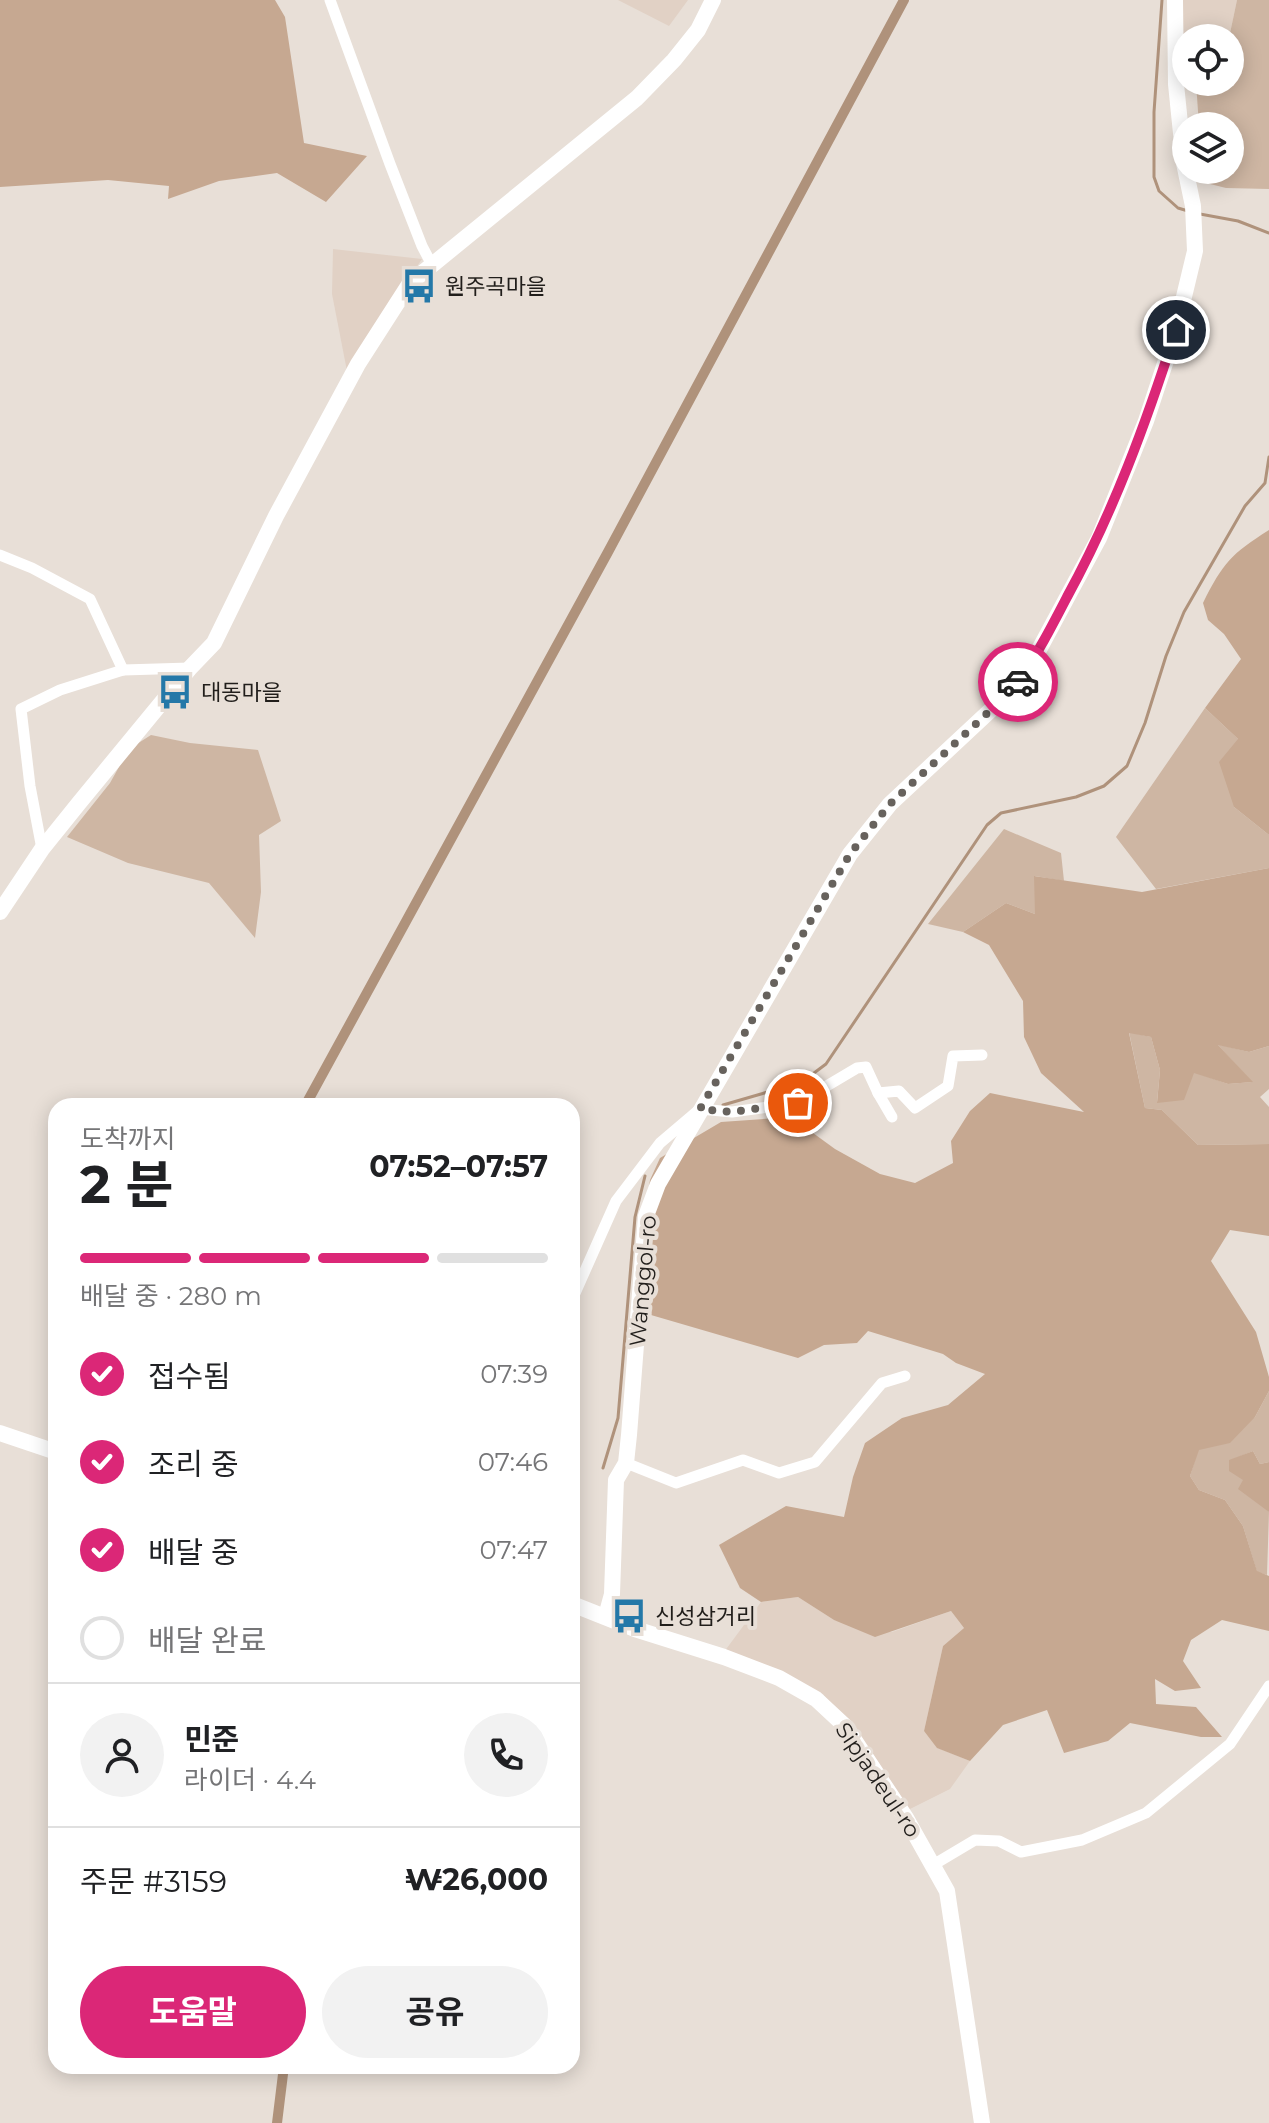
<!DOCTYPE html>
<html lang="ko">
<head>
<meta charset="utf-8">
<style>
	body { margin:0; font-family:Montserrat,"Noto Sans KR",sans-serif; background:#f2f2f2; color:#202124; height:100vh; display:flex; flex-direction:column; font-size:30px; white-space:nowrap }
	* { box-sizing:border-box; margin:0 }
	p { font-size:26px; color:#757577 }
	.icon { flex:none; width:44px; height:44px; fill:none; stroke:currentColor; stroke-width:2; stroke-linecap:round; stroke-linejoin:round }
	.map { position:relative; flex:1; overflow:hidden }
	.panel { position:absolute; left:48px; top:1098px; width:532px; height:976px; display:flex; flex-direction:column; background:#fff; border-radius:24px; box-shadow:0 4px 20px #0003 }
	.panel>* { flex:none }
	.fabs { position:absolute; left:1172px; top:24px; display:grid; gap:16px }
	.fabs a { display:grid; place-items:center; width:72px; height:72px; border-radius:50%; background:#fff; box-shadow:0 4px 20px #0003; font-size:40px }
	.pin { position:absolute; display:grid; place-items:center; width:68px; height:68px; color:#fff; margin:-34px; border:4px solid #fff; border-radius:50%; box-shadow:0 2px 8px #0007 }
	.courier { position:absolute; display:grid; place-items:center; width:80px; height:80px; margin:-40px; border:6px solid #db2777; border-radius:50%; background:#fff; color:#222; box-shadow:0 2px 10px #0007 }
	.headline em { font-style:normal; font-weight:700 }
	.headline div { display:flex; flex-direction:column-reverse }
	.headline { display:flex; align-items:center; justify-content:space-between; height:136px; padding:0 32px }
	h1 { font-size:52px; font-weight:700; line-height:60px }
	.bar { display:grid; grid-template-columns:repeat(4,1fr); gap:12px 8px; align-content:center; height:96px; padding:0 32px }
	.bar i { height:10px; border-radius:6px; background:#e0e0e0 }
	.bar .on { background:#db2777 }
	.bar p { grid-column:span 4 }
	.line { display:flex; align-items:center; gap:20px; padding:0 32px; border-top:2px solid #e0e0e0 }
	.line div { flex:1 }
	.round { display:grid; place-items:center; flex:none; width:84px; height:84px; border-radius:42px; background:#f2f2f2 }
	ol { padding:0 32px; list-style:none }
	li { display:flex; align-items:center; gap:24px; height:88px }
	li p { margin-inline-start:auto }
	li .icon { padding:8px; border-radius:50%; background:#db2777; color:#fff; stroke-width:4 }
	li:last-child { color:#757577 }
	li i { width:44px; height:44px; border:4px solid #e0e0e0; border-radius:50% }
	.cta { display:flex; gap:16px; margin-top:auto; padding:16px 32px }
	.cta a { flex:1; height:92px; border-radius:48px; background:#db2777; color:#fff; font-size:32px; font-weight:700; line-height:92px; text-align:center }
	.cta a+a { background:#f2f2f2; color:#202124 }
	.map>svg:first-child { display:block }
	.built { fill:#e1d1c5 }
	.green { fill:#ceb6a3 }
	.forest { fill:#c6a891 }
	.lines { fill:none; stroke-linecap:round; stroke-linejoin:round }
	.stream { stroke:#af927b; stroke-width:3 }
	.canal { stroke:#af927b; stroke-width:10 }
	.street { stroke:#fff; stroke-width:11 }
	.secondary { stroke:#fff; stroke-width:16 }
	.done { stroke:#67625d; stroke-width:8; stroke-dasharray:0 14.4 }
	.route { stroke:#db2777; stroke-width:10 }
	.labels { text-anchor:middle; dominant-baseline:central; stroke-width:8; stroke-linejoin:round; paint-order:stroke }
	.poi-label { font-size:22px; fill:#211e1b; stroke:#e8dfd7; text-anchor:start }
	.street-label { font-size:22px; fill:#211e1b; stroke:#e8dfd7 }
</style>
</head>
<body>
<div class="map">
<svg width="1269" height="2123" viewBox="0 0 1269 2123">
	<rect width="100%" height="100%" fill="#e8dfd7"/>
	<g class="built">
		<path d="M618 0H688L669 26Z"/>
		<path d="M1182 0H1237L1229 38H1186V54H1184Z"/>
		<path d="M333 249 422 259 347 371 332 294Z"/>
		<path d="M798 1597 834 1620 892 1632 951 1611 964 1628 943 1646 924 1731 938 1748 970 1761 950 1789 908 1810 823 1694 724 1652 761 1602Z"/>
	</g>
	<g class="green">
		<path d="M1237 0H1269V189L1226 188 1202 182 1201 170H1230V126H1199L1196 82H1230L1229 38Z"/>
		<path d="M1205 708 1238 739 1234 807 1269 835V868L1156 889 1116 837Z"/>
		<path d="M151 735 190 743 258 750 281 821 259 835 261 892 255 938 209 883 128 863 67 837 110 783 129 749Z"/>
		<path d="M1004 829 1061 853 1064 881 1035 876V914L1006 903 963 932 928 924Z"/>
		<path d="M1129 1032 1151 1037 1160 1070 1157 1102 1194 1072 1228 1084 1252 1082 1217 1044 1249 1052 1269 1046V1089L1260 1097 1269 1107V1144L1198 1145 1162 1110 1145 1108Z"/>
		<path d="M1269 1391V1462L1260 1464 1253 1451 1229 1461 1269 1512 1267 1575 1257 1572 1243 1526 1225 1500 1199 1490 1190 1476 1198 1450 1255 1417Z"/>
	</g>
	<g class="forest">
		<path d="M0 0H275L285 17 304 143 367 156 326 202 277 173 219 181 168 199 169 186 108 180 0 187Z"/>
		<path d="M1269 530V835L1234 807 1219 762 1238 739 1205 708 1241 659 1224 634 1208 620 1203 603C1223 563 1231 554 1269 530Z"/>
		<path d="M1269 868V1046L1249 1052 1218 1045 1253 1082 1228 1084 1194 1073 1184 1100 1157 1103 1160 1070 1151 1037 1129 1033 1145 1108 1162 1110 1198 1145 1269 1144V1236L1230 1230 1211 1261 1256 1332 1269 1377V1391L1255 1417 1230 1443 1199 1450 1190 1476 1199 1490 1225 1500 1243 1526 1257 1571 1269 1576V1631L1222 1620 1191 1640 1183 1661 1201 1688 1175 1691 1155 1679 1156 1704 1196 1707 1222 1737H1201L1130 1723 1108 1741 1064 1753 1047 1710 1003 1725 970 1761 937 1748 924 1731 943 1646 964 1628 951 1611 875 1637 834 1620 798 1597 761 1602 740 1588 719 1545 786 1506 844 1517 853 1477 865 1443 902 1418 948 1405 985 1374 956 1363 943 1354 868 1331 857 1343 824 1345 798 1358 651 1315 633 1302 650 1180 660 1158 721 1122 791 1117 835 1149 880 1174 915 1183 953 1163 951 1141 970 1111 990 1093 1084 1112 1041 1073 1024 1037 1023 1001 989 945 963 932 1006 903 1035 914 1034 876 1142 892Z"/>
		<path d="M1253 1451 1260 1464 1269 1462V1512L1238 1489 1243 1480 1229 1471V1460Z"/>
	</g>
	<g class="lines">
		<g class="stream">
			<path d="M1162 0 1154 112V177L1159 191 1178 208 1188 211"/>
			<path d="M1200 214 1238 221 1269 233"/>
			<path d="M723 1105 802 1082 826 1064 987 825 1001 813 1076 797 1104 786 1127 766 1145 723 1166 656 1184 612 1245 506 1265 483 1269 457"/>
			<path d="M603 1468 618 1418 635 1217 645 1176"/>
		</g>
		<g class="canal">
			<path d="M305 1106 608 552 904 0"/>
			<path d="M277 2123 284 2066"/>
		</g>
		<g class="street">
			<path d="M330 0 390 164 422 246 432 265"/>
			<path d="M0 555 32 568 90 599 123 670"/>
			<path d="M42 849 30 786 21 709 60 690 123 670 190 668"/>
			<path d="M878 1093 892 1117"/>
			<path d="M572 1300 616 1201 660 1143 700 1109 732 1112 798 1103 857 1068 866 1067 878 1093 899 1091 915 1108 948 1086 953 1056 982 1055"/>
			<path d="M626 1463 676 1483 743 1460 779 1473 815 1462 882 1383 905 1376"/>
			<path d="M933 1865 975 1840 999 1841 1021 1852 1082 1840 1146 1813 1230 1744 1269 1686"/>
		</g>
		<g class="secondary">
			<path d="M0 912 42 849 79 803 190 668 214 643 276 516 358 364 410 283 637 98 674 60 698 30 713 0"/>
			<path d="M0 1433 56 1452"/>
			<path d="M572 1604 635 1629 724 1657 779 1678 816 1699 845 1726 906 1818 947 1891 982 2123"/>
			<path d="M606 1616 612 1594 616 1480 626 1463 629 1435 646 1216 658 1184 850 854 890 804 1009 693 1034 659 1099 538 1146 421 1176 330 1195 251 1193 206 1184 163 1176 84 1175 0"/>
		</g>
	</g>
	<g class="lines">
		<path class="done" d="M798 1103 732 1112 700 1109 850 854 890 804 1009 693 1018 682"/>
		<path class="route" d="M1018 682C1037 655 1052 626 1067 597 1114 511 1146 423 1176 330"/>
	</g>
	<defs>
		<g id="bus-bare" transform="scale(2.76)"><path d="M-5-6H5V4H4V6H2V4H-2V6H-4V4H-5ZM-3.5-4V0h7V-4ZM-3.5 1.2v1.5H-2V1.2ZM2 1.2v1.5H3.5V1.2Z" fill="#2478a8" stroke="#e8dfd7" stroke-width="2.5" paint-order="stroke"/></g>
	</defs>
	<g fill-rule="evenodd">
		<use href="#bus-bare" x="419" y="286"/>
		<use href="#bus-bare" x="175" y="692"/>
		<use href="#bus-bare" x="629" y="1616"/>
	</g>
	<g class="labels">
		<g class="poi-label">
			<text x="445" y="286">원주곡마을</text>
			<text x="201" y="692">대동마을</text>
			<text x="655" y="1616">신성삼거리</text>
		</g>
		<g class="street-label">
			<text transform="translate(643 1281) rotate(-85)">Wanggol-ro</text>
			<text transform="translate(878 1780) rotate(56)">Sipjadeul-ro</text>
		</g>
	</g>
</svg>
<div class="fabs">
<a><svg class="icon" aria-label="locate" viewBox="0 0 24 24"><circle cx="12" cy="12" r="6"/><path d="M12 2v4M12 18v4M2 12h4M18 12h4"/></svg></a>
<a><svg class="icon" aria-label="layers" viewBox="0 0 24 24"><path d="M12 4l9 5-9 5-9-5zM3 14l9 5 9-5"/></svg></a>
</div>
<div class="pin" style="left:798px;top:1103px;background:#ea580c"><svg class="icon" aria-label="bag" viewBox="0 0 24 24"><path d="M5 8h14l-1 12H6zM9 8a3 3 0 0 1 6 0"/></svg></div>
<div class="pin" style="left:1176px;top:330px;background:#1f2937"><svg class="icon" aria-label="home" viewBox="0 0 24 24"><path d="M3 11l9-7 9 7M6 9v11h12V9"/></svg></div>
<div class="courier" style="left:1018px;top:682px"><svg class="icon" aria-label="car" viewBox="0 0 24 24"><path d="M5 17H2v-5l4-1 3-4h7l3 4 3 1v5h-3M9 17h6M6 11h13"/><circle cx="7" cy="17" r="2"/><circle cx="17" cy="17" r="2"/></svg></div>
<section class="panel">
<div class="headline"><div><h1>2 분</h1><p>도착까지</p></div><em>07:52–07:57</em></div>
<div class="bar"><i class="on"></i><i class="on"></i><i class="on"></i><i></i><p>배달 중 · 280 m</p></div>
<ol>
<li><svg class="icon" aria-label="check" viewBox="0 0 24 24"><path d="M5 12l5 5 9-10"/></svg>접수됨<p>07:39</p></li>
<li><svg class="icon" aria-label="check" viewBox="0 0 24 24"><path d="M5 12l5 5 9-10"/></svg>조리 중<p>07:46</p></li>
<li><svg class="icon" aria-label="check" viewBox="0 0 24 24"><path d="M5 12l5 5 9-10"/></svg>배달 중<p>07:47</p></li>
<li><i></i>배달 완료</li>
</ol>
<div class="line" style="height:144px"><a class="round"><svg class="icon" aria-label="person" viewBox="0 0 24 24"><circle cx="12" cy="8" r="4"/><path d="M4 21q1-7 8-7t8 7"/></svg></a><div><b>민준</b><p>라이더 · 4.4</p></div><a class="round"><svg class="icon" aria-label="phone" viewBox="0 0 24 24"><path d="M5 4h4l2 5-3 2q2 4 5 5l2-3 5 2v4C11 20 4 13 5 4z"/></svg></a></div>
<div class="line" style="height:104px"><div>주문 #3159</div><b>₩26,000</b></div>
<div class="cta"><a>도움말</a><a>공유</a></div>
</section>
</div>
</body>
</html>
